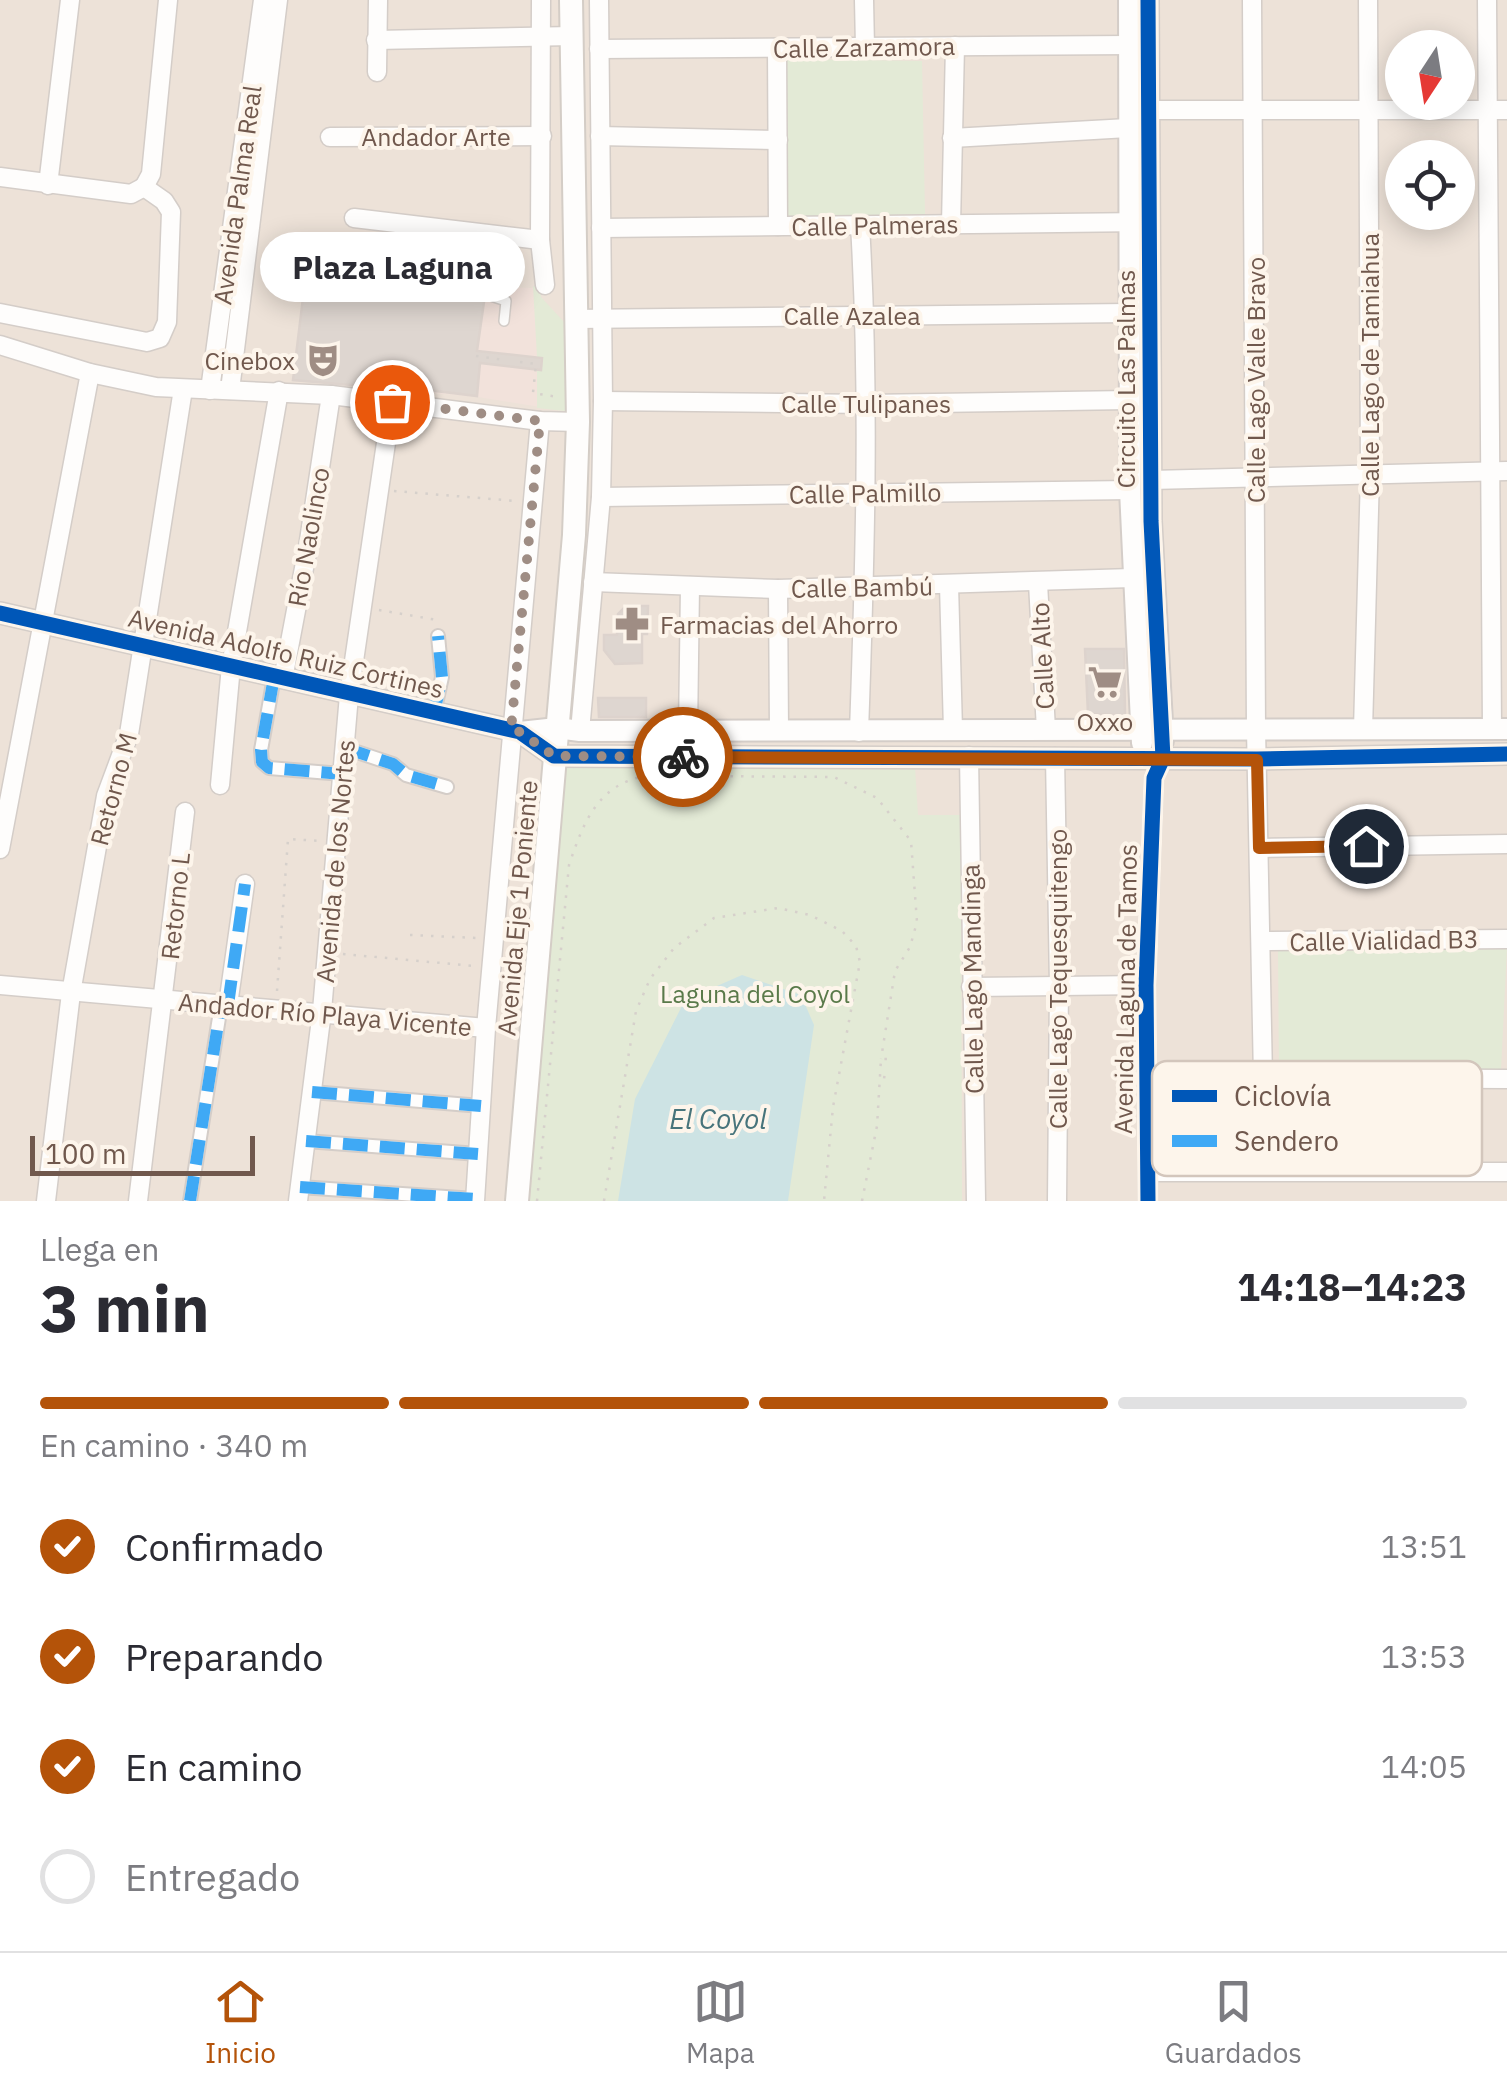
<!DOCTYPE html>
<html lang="es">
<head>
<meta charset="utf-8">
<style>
	body { margin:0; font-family:"IBM Plex Sans",sans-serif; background:#f2f2f3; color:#2b2b33; height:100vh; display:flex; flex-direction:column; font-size:38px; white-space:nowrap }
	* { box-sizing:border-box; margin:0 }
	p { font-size:32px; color:#7c7c81 }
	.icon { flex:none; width:55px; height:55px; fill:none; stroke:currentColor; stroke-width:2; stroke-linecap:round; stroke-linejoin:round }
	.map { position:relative; height:1201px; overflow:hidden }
	.side { display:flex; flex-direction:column; background:#fff; flex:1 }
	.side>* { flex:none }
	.needle { width:65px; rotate:192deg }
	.controls { position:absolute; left:1385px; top:30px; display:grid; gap:20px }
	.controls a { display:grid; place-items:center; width:90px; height:90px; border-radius:50%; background:#fff; box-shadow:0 5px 25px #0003; font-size:50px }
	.scale { position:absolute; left:30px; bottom:25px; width:225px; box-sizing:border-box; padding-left:10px; border:5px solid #70584d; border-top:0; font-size:28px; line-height:35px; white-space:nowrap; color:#70584d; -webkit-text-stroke:8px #fdf5eb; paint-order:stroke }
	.pin { position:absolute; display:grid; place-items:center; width:85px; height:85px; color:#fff; margin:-42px; border:5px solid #fff; border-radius:50%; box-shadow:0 2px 10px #0007 }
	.courier { position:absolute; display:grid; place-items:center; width:100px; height:100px; margin:-50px; border:8px solid #b45309; border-radius:50%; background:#fff; color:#222; box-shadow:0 2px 12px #0007 }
	.bubble { position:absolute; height:70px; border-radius:35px; background:#fff; box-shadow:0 5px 25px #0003; font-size:32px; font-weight:700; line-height:70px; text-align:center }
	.head em { font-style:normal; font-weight:700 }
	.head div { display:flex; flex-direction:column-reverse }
	.head { display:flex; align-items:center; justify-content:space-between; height:170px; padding:0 40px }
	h1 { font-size:65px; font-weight:700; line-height:75px }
	.bar { display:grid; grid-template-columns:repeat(4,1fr); gap:15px 10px; align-content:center; height:120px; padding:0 40px }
	.bar i { height:12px; border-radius:8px; background:#e1e1e2 }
	.bar .on { background:#b45309 }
	.bar p { grid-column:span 4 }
	ol { padding:0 40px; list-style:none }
	li { display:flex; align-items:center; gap:30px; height:110px }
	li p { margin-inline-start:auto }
	li .icon { padding:10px; border-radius:50%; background:#b45309; color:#fff; stroke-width:4 }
	li:last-child { color:#7c7c81 }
	li i { width:55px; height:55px; border:5px solid #e1e1e2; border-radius:50% }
	.tabs { display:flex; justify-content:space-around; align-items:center; height:140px; border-top:2px solid #e1e1e2; background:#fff; font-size:28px; color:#7c7c81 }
	.tabs a { display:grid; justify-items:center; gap:5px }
	.tabs .on { color:#b45309 }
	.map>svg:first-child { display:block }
	.residential { fill:#ede2d8; fill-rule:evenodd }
	.commercial { fill:#f2e2db }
	.green { fill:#e3ead6 }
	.water { fill:#cde3e4 }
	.building { fill:#ded6d0; stroke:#ddd3cd; stroke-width:2.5 }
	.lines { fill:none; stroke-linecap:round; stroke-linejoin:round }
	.service-casing { stroke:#d4cdc8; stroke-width:12 }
	.pedestrian-casing { stroke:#d4cdc8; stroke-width:16 }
	.minor-casing { stroke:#d4cdc8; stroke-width:21 }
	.tertiary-casing { stroke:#d4cdc8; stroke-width:24 }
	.secondary-casing { stroke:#d4cdc6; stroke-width:26 }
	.path { stroke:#d6d0cb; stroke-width:2.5; stroke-dasharray:2.5 8; stroke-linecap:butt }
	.service { stroke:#fefdfc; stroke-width:9 }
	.pedestrian { stroke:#fefdfc; stroke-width:12 }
	.minor { stroke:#fefdfc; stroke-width:18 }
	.tertiary { stroke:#fefdfc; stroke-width:20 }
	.secondary { stroke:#fefdfc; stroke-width:22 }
	.quiet { stroke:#3fa9f5; stroke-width:12; stroke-dasharray:25 12; stroke-linecap:butt }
	.cycleway-casing { stroke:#fdf5eb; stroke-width:21 }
	.cycleway { stroke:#0057b8; stroke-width:15 }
	.done { stroke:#9f8d84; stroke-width:10; stroke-dasharray:0 18 }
	.route { stroke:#b45309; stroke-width:12 }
	.labels { text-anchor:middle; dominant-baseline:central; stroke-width:8; stroke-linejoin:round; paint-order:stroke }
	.street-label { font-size:25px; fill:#70584d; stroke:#fdf5eb }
	.poi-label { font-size:25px; fill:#70584d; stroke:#fdf5eb; text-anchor:end }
	.park-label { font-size:25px; fill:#5a7a4a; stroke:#fdf5eb }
	.water-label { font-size:28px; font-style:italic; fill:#47747b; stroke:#fdf5eb }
	.key { fill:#fdf5eb; stroke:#d3c6bc; stroke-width:2.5 }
	.key-label { font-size:28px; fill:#70584d }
</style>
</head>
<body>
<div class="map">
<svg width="1507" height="1201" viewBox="0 0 1507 1201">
	<rect width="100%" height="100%" fill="#f5f0ea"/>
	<path class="residential" d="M0 0H1507V1201H0ZM1402 48H1458V102H1402ZM1402 158H1458V212H1402Z"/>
	<path class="commercial" d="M307 265 377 277 486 287 540 288 541 297 565 323V411L478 397 293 380Z"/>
	<g class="green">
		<path d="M784 59 922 61 925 214 784 218Z"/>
		<path d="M533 286 540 288 541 297 565 323V411L537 408V370H541L542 359 537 357Z"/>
		<path d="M915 767 918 815H961L962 1201H530L565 768Z"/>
		<path d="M1507 947 1501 1070 1279 1069 1278 949Z"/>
	</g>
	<path class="water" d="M742 975 801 995 814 1025 788 1201H618L635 1099 685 1000Z"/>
	<g class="building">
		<path d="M307 265 376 277 486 287 480 293 484 302 477 351 542 358 541 370 480 363 477 396 362 382V386L293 380Z"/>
		<path d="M626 606H648L647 634H642V663L615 664 604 650V635H617L618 614Z"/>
		<path d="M1085 649H1124L1125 715 1088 714Z"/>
		<path d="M598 698H646V717H599Z"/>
	</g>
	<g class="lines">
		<g class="service-casing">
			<path id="service" d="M488 295 506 301 504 321"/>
		</g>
		<g class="pedestrian-casing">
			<g id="pedestrian">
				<path d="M274 677 261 750 262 762 269 768 342 774"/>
				<path d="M434 713 442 677 438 636"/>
				<path d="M345 748 393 764 406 775 447 787"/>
				<path d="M312 1092 481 1106"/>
				<path d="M306 1141 478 1154"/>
				<path d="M300 1187 475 1199"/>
				<path d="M190 1201 221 1005"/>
			</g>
		</g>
		<g class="minor-casing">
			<g id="minor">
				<path d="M541 0 540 240 545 285"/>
				<path d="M864 0 865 47"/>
				<path d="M1252 0 1256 729 1263 1078"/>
				<path d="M1487 0 1492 729"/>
				<path d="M376 40 572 36"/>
				<path d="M777 48 778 226"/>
				<path d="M599 49 1130 45"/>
				<path d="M377 72 378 0"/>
				<path d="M1148 110H1507"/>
				<path d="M600 136 778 140"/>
				<path d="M330 137 542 136"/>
				<path d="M952 138 1128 128"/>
				<path d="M0 177 131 194 144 187"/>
				<path d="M48 185 70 0"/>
				<path d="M144 187 151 174 168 0"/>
				<path d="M354 218 540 240"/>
				<path d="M951 224 955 46"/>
				<path d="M601 228 1144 222"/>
				<path d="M0 313 147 342 160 338 167 322 171 212 164 201 144 187"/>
				<path d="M575 319 1128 313"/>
				<path d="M0 345 90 373 156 387 331 395 540 421 578 422"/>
				<path d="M210 390 263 0"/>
				<path d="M230 390 278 0"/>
				<path d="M603 401 867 404 1129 400"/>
				<path d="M1151 480 1507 471"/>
				<path d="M601 497 1130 490"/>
				<path d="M593 582 778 589 1132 578"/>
				<path d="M1038 583 1046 730"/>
				<path d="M949 585 953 730"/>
				<path d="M778 589 779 731"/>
				<path d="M283 679 308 547 331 395"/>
				<path d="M1363 730 1370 474 1368 0"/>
				<path d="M580 731 601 497 603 401 599 0"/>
				<path d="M688 731 690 586"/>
				<path d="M859 732C865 562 870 394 860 225"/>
				<path d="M969 756 976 1201"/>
				<path d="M1055 757 1059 985 1057 1201"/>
				<path d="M220 785 231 666 279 391"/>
				<path d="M1259 848 1507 844"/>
				<path d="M0 849 90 373"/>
				<path d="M1261 941 1507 939"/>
				<path d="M0 985 486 1028"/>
				<path d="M971 987 1146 985"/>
				<path d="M228 1005 245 884"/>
				<path d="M1147 1077 1507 1079"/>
				<path d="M1148 1172H1507"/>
				<path d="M46 1201 71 993 106 796 129 734 183 389"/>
				<path d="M138 1201 185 812"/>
				<path d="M298 1201 322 1011 349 695 392 402"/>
				<path d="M475 1201 486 1028 540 421"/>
				<path d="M1148 1201 1146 985 1154 778 1163 758"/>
			</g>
		</g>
		<g class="tertiary-casing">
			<g id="tertiary">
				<path d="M1129 0 1130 490 1142 743"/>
				<path d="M1148 0 1151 521 1163 741"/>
				<path d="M0 613 511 730 520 732 554 756 1257 759 1507 754"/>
				<path d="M520 732 557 728 580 731 1507 729"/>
			</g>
		</g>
		<g class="secondary-casing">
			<path id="secondary" d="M517 1201 574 535 578 422 571 0"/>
		</g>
		<g class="path">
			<path d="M476 356 504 360"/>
			<path d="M520 362 536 364 533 393 558 397"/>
			<path d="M394 491 516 501"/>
			<path d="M379 610 437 620"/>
			<path d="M699 776 834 777 877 798 911 841 917 922 910 947 895 971 881 1059"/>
			<path d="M410 935 477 938"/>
			<path d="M343 954 474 966"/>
			<path d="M277 991 288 839 322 841"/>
			<path d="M883 1077 893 1078"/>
			<path d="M537 1201 569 865C583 824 597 784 646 776"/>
			<path d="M604 1201 636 1011 650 979 674 948 714 918 778 908 810 915 842 931 856 946 860 962 833 1107 824 1201"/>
			<path d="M862 1201 877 1126 881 1059H889"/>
		</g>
		<use href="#service" class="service"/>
		<use href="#pedestrian" class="pedestrian"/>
		<use href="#minor" class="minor"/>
		<use href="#tertiary" class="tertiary"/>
		<use href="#secondary" class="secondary"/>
		<g class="quiet">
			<path d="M274 677 261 750 262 762 269 768 342 774"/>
			<path d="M434 713 442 677 438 636"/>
			<path d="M345 748 393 764 406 775 447 787"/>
			<path d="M228 1005 245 884"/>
			<path d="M312 1092 481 1106"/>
			<path d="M306 1141 478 1154"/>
			<path d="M300 1187 475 1199"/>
			<path d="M190 1201 221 1005"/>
		</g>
		<g class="cycleway-casing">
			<g id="cycleway">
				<path d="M1148 0 1151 521 1163 758 1154 778 1146 985 1148 1201"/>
				<path d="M0 613 511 730 520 732 554 756 1257 759 1507 754"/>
			</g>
		</g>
		<use href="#cycleway" class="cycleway"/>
	</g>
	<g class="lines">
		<path class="done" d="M392 402 540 421 511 730 520 732 554 756 683 757"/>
		<path class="route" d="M683 757 1257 760 1259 848 1366 846"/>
	</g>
	<defs>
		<g id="theatre-bare" transform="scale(2.7)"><path d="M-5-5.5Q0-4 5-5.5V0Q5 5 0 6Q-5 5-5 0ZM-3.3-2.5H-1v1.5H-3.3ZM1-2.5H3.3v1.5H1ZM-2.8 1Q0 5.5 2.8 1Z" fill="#9f8d84" stroke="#fdf5eb" stroke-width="2.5" paint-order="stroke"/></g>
		<g id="pharmacy-bare" transform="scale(2.7)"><path d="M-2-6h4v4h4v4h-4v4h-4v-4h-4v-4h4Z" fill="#9f8d84" stroke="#fdf5eb" stroke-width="2.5" paint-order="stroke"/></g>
		<g id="supermarket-bare" transform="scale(2.7)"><path d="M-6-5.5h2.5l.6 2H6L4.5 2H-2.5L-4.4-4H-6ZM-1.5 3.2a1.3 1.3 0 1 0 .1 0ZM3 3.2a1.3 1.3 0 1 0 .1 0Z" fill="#9f8d84" stroke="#fdf5eb" stroke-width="2.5" paint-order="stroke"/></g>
	</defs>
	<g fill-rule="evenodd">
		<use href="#theatre-bare" x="323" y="360"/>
		<use href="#pharmacy-bare" x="632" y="624"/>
		<use href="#supermarket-bare" x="1105" y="682"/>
	</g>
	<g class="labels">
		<g class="street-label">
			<text transform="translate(864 47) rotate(-1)">Calle Zarzamora</text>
			<text x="436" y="136">Andador Arte</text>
			<text transform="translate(237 195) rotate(-82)">Avenida Palma Real</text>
			<text transform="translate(875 225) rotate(-1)">Calle Palmeras</text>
			<text x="852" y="315">Calle Azalea</text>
			<text transform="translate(1369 365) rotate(-90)">Calle Lago de Tamiahua</text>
			<text transform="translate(1125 379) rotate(-90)">Circuito Las Palmas</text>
			<text transform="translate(1255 380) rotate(-90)">Calle Lago Valle Bravo</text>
			<text x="866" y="403">Calle Tulipanes</text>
			<text transform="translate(865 493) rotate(-1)">Calle Palmillo</text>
			<text transform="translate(308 537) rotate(-80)">Río Naolinco</text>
			<text transform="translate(862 587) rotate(-1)">Calle Bambú</text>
			<text transform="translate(286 653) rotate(13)">Avenida Adolfo Ruiz Cortines</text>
			<text transform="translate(1042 656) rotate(-93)">Calle Alto</text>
			<text transform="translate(113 789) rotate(-75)">Retorno M</text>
			<text transform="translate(335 861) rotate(-85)">Avenida de los Nortes</text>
			<text transform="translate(175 906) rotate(-84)">Retorno L</text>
			<text transform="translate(517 908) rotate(-85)">Avenida Eje 1 Poniente</text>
			<text transform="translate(1384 940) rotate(-1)">Calle Vialidad B3</text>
			<text transform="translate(972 979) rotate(-91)">Calle Lago Mandinga</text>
			<text transform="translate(1057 979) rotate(-90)">Calle Lago Tequesquitengo</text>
			<text transform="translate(1125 989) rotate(-89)">Avenida Laguna de Tamos</text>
			<text transform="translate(325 1014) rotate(5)">Andador Río Playa Vicente</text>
		</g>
		<g class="poi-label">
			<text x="295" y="360">Cinebox</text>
			<text x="660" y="624" text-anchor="start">Farmacias del Ahorro</text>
			<text x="1105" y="721" text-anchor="middle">Oxxo</text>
		</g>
		<g class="park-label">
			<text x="755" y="993">Laguna del Coyol</text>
		</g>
		<g class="water-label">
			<text x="718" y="1118">El Coyol</text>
		</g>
	</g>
	<rect x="1152" y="1061" width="330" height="115" rx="15" class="key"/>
	<rect x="1172" y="1090" width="45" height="12" fill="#0057b8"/>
	<rect x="1172" y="1135" width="45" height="12" fill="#3fa9f5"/>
	<g class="key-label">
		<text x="1234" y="1106">Ciclovía</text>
		<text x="1234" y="1151">Sendero</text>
	</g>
</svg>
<div class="controls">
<a><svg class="needle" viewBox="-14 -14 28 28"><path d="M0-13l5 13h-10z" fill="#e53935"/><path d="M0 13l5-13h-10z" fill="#7c7c81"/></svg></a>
<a><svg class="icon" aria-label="locate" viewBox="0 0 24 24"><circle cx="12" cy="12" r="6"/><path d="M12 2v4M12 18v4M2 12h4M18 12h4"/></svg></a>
</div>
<div class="scale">100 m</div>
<div class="pin" style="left:392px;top:402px;background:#ea580c"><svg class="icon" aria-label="bag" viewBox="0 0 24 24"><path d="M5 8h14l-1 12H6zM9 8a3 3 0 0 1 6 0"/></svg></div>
<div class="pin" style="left:1366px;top:846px;background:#1f2937"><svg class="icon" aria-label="home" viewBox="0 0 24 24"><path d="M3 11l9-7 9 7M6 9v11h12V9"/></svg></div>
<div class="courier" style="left:683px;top:757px"><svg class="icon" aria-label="bike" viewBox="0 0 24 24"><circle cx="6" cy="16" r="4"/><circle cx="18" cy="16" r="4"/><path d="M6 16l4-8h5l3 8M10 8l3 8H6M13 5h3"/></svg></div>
<div class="bubble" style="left:260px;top:232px;width:265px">Plaza Laguna</div>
</div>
<section class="side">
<div class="head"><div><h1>3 min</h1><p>Llega en</p></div><em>14:18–14:23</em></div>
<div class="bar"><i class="on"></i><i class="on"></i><i class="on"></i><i></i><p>En camino · 340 m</p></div>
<ol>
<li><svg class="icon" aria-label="check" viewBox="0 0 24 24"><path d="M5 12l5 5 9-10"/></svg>Confirmado<p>13:51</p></li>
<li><svg class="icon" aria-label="check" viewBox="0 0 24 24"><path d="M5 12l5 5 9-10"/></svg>Preparando<p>13:53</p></li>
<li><svg class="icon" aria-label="check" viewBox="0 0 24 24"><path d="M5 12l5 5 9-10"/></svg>En camino<p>14:05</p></li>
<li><i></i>Entregado</li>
</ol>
</section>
<nav class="tabs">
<a class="on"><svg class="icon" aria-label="home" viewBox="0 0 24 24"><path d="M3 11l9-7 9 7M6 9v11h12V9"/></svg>Inicio</a>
<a><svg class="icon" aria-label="map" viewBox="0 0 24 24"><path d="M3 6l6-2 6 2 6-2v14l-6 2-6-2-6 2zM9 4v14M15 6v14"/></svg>Mapa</a>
<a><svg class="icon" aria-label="saved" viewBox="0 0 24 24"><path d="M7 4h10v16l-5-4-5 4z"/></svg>Guardados</a>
</nav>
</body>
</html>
